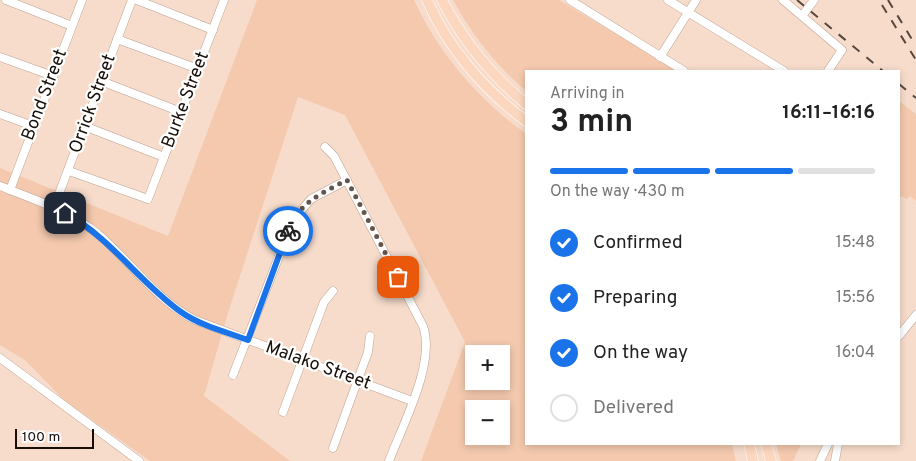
<!DOCTYPE html>
<html lang="en">
<head>
<meta charset="utf-8">
<style>
	body { margin:0; font-family:Overpass,sans-serif; background:#f6f6f6; color:#222; height:100vh; display:flex; flex-direction:column; font-size:19px; white-space:nowrap }
	* { box-sizing:border-box; margin:0 }
	p { font-size:16px; color:#767676 }
	.icon { flex:none; width:28px; height:28px; fill:none; stroke:currentColor; stroke-width:2; stroke-linecap:round; stroke-linejoin:round }
	.map { position:relative; flex:1; overflow:hidden }
	.details { position:absolute; left:525px; top:70px; width:375px; height:375px; display:flex; flex-direction:column; background:#fff; border-radius:0px; box-shadow:0 2px 8px #0003 }
	.details>* { flex:none }
	.buttons { position:absolute; left:465px; top:345px; display:grid; gap:10px }
	.buttons a { display:grid; place-items:center; width:45px; height:45px; border-radius:0px; background:#fff; box-shadow:0 2px 8px #0003; font-size:25px }
	.scale { position:absolute; left:15px; bottom:12px; width:79px; box-sizing:border-box; padding-left:5px; border:2px solid #170e08; border-top:0; font-size:14px; line-height:18px; white-space:nowrap; color:#170e08; -webkit-text-stroke:4px #fff; paint-order:stroke }
	.pin { position:absolute; display:grid; place-items:center; width:42px; height:42px; color:#fff; margin:-21px; border-radius:10px; box-shadow:0 2px 8px #0006 }
	.courier { position:absolute; display:grid; place-items:center; width:50px; height:50px; margin:-25px; border:4px solid #1a73e8; border-radius:50%; background:#fff; color:#222; box-shadow:0 1px 6px #0007 }
	.headline em { font-style:normal; font-weight:700 }
	.headline div { display:flex; flex-direction:column-reverse }
	.headline { display:flex; align-items:center; justify-content:space-between; height:85px; padding:0 25px }
	h1 { font-size:32px; font-weight:700; line-height:38px }
	.bar { display:grid; grid-template-columns:repeat(4,1fr); gap:8px 5px; align-content:center; height:60px; padding:0 25px }
	.bar i { height:6px; border-radius:4px; background:#e0e0e0 }
	.bar .active { background:#1a73e8 }
	.bar p { grid-column:span 4 }
	ol { padding:0 25px; list-style:none }
	li { display:flex; align-items:center; gap:15px; height:55px }
	li p { margin-inline-start:auto }
	li .icon { padding:5px; border-radius:50%; background:#1a73e8; color:#fff; stroke-width:4 }
	li:last-child { color:#767676 }
	li i { width:28px; height:28px; border:2px solid #e0e0e0; border-radius:50% }
	.map>svg:first-child { display:block }
	.grass { fill:#f4c9ae; fill-rule:evenodd }
	.lines { fill:none; stroke-linecap:round; stroke-linejoin:round }
	.minor-casing { stroke:#bba292; stroke-width:9 }
	.major-casing { stroke:#fff; stroke-width:11 }
	.minor { stroke:#fff; stroke-width:8 }
	.major { stroke:#fcd7bf; stroke-width:10 }
	.rail { stroke:#55473e; stroke-width:2; stroke-dasharray:9 9; stroke-linecap:butt }
	.done { stroke:#65564c; stroke-width:5; stroke-dasharray:0 9 }
	.route { stroke:#1a73e8; stroke-width:6 }
	.labels { text-anchor:middle; dominant-baseline:central; stroke-width:4.5; stroke-linejoin:round; paint-order:stroke }
	.street-label { font-size:18px; fill:#170e08; stroke:#fff }
</style>
</head>
<body>
<div class="map">
<svg width="916" height="461" viewBox="0 0 916 461">
	<rect width="100%" height="100%" fill="#f7dccb"/>
	<g class="grass">
		<path d="M257 0H414C439 54 478 99 526 134V444H732L736 461H421L465 342 345 115 298 97 227 316 204 396 290 461H150L65 401 26 361 0 345V168L168 236ZM474 354H501V381H474ZM474 409H501V436H474Z"/>
		<path d="M453 0H559L678 71H526V91C496 65 472 35 453 0Z"/>
		<path d="M899 101 916 114V201L910 196 907 199 901 196 899 199Z"/>
		<path d="M776 444H801L793 461H781Z"/>
	</g>
	<g class="lines">
		<g class="minor-casing">
			<g id="minor">
				<path d="M6 0 72 26"/>
				<path d="M137 0 213 30"/>
				<path d="M570 0 684 71"/>
				<path d="M668 0 784 71"/>
				<path d="M783 0 842 50 828 71"/>
				<path d="M802 16 814 0"/>
				<path d="M117 39 198 69"/>
				<path d="M0 57 53 76"/>
				<path d="M660 57 696 0"/>
				<path d="M101 81 181 112"/>
				<path d="M0 114 33 126"/>
				<path d="M84 126 164 157"/>
				<path d="M325 147 334 156 423 326C436 363 403 424 389 461"/>
				<path d="M69 171 148 199 224 0"/>
				<path d="M0 186C33 199 69 211 97 233 130 261 156 300 195 320L412 401"/>
				<path d="M10 190 82 0"/>
				<path d="M54 207 132 0"/>
				<path d="M899 336 916 315"/>
				<path d="M0 358 139 461"/>
				<path d="M233 375 293 220 311 199 347 180"/>
				<path d="M283 412 324 302 333 291"/>
				<path d="M333 448 368 352 370 336"/>
				<path d="M820 461 828 444"/>
				<path d="M835 461 838 444"/>
			</g>
		</g>
		<g class="major-casing">
			<g id="major">
				<path d="M427 0C448 48 484 90 526 121"/>
				<path d="M442 0C463 41 491 75 526 104"/>
				<path d="M749 444 753 461"/>
				<path d="M766 444 771 461"/>
			</g>
		</g>
		<use href="#minor" class="minor"/>
		<use href="#major" class="major"/>
		<g class="rail">
			<path d="M797 0 883 71"/>
			<path d="M888 0 916 46"/>
			<path d="M882 5 916 60"/>
			<path d="M899 84 916 98"/>
		</g>
	</g>
	<g class="lines">
		<path class="done" d="M288 231C298 203 322 193 347 180L398 277"/>
		<path class="route" d="M65 213C111 238 139 282 181 312 201 326 226 332 248 340L288 231"/>
	</g>
	<g class="labels">
		<g class="street-label">
			<text transform="translate(45 95) rotate(-69)">Bond Street</text>
			<text transform="translate(186 100) rotate(-69)">Burke Street</text>
			<text transform="translate(93 104) rotate(-70)">Orrick Street</text>
			<text transform="translate(318 366) rotate(20)">Malako Street</text>
		</g>
	</g>
</svg>
<div class="buttons">
<a>+</a>
<a>−</a>
</div>
<div class="scale">100 m</div>
<div class="pin" style="left:398px;top:277px;background:#ea580c"><svg class="icon" aria-label="bag" viewBox="0 0 24 24"><path d="M5 8h14l-1 12H6zM9 8a3 3 0 0 1 6 0"/></svg></div>
<div class="pin" style="left:65px;top:213px;background:#1f2937"><svg class="icon" aria-label="home" viewBox="0 0 24 24"><path d="M3 11l9-7 9 7M6 9v11h12V9"/></svg></div>
<div class="courier" style="left:288px;top:231px"><svg class="icon" aria-label="bike" viewBox="0 0 24 24"><circle cx="6" cy="16" r="4"/><circle cx="18" cy="16" r="4"/><path d="M6 16l4-8h5l3 8M10 8l3 8H6M13 5h3"/></svg></div>
<section class="details">
<div class="headline"><div><h1>3 min</h1><p>Arriving in</p></div><em>16:11–16:16</em></div>
<div class="bar"><i class="active"></i><i class="active"></i><i class="active"></i><i></i><p>On the way · 430 m</p></div>
<ol>
<li><svg class="icon" aria-label="check" viewBox="0 0 24 24"><path d="M5 12l5 5 9-10"/></svg>Confirmed<p>15:48</p></li>
<li><svg class="icon" aria-label="check" viewBox="0 0 24 24"><path d="M5 12l5 5 9-10"/></svg>Preparing<p>15:56</p></li>
<li><svg class="icon" aria-label="check" viewBox="0 0 24 24"><path d="M5 12l5 5 9-10"/></svg>On the way<p>16:04</p></li>
<li><i></i>Delivered</li>
</ol>
</section>
</div>
</body>
</html>
